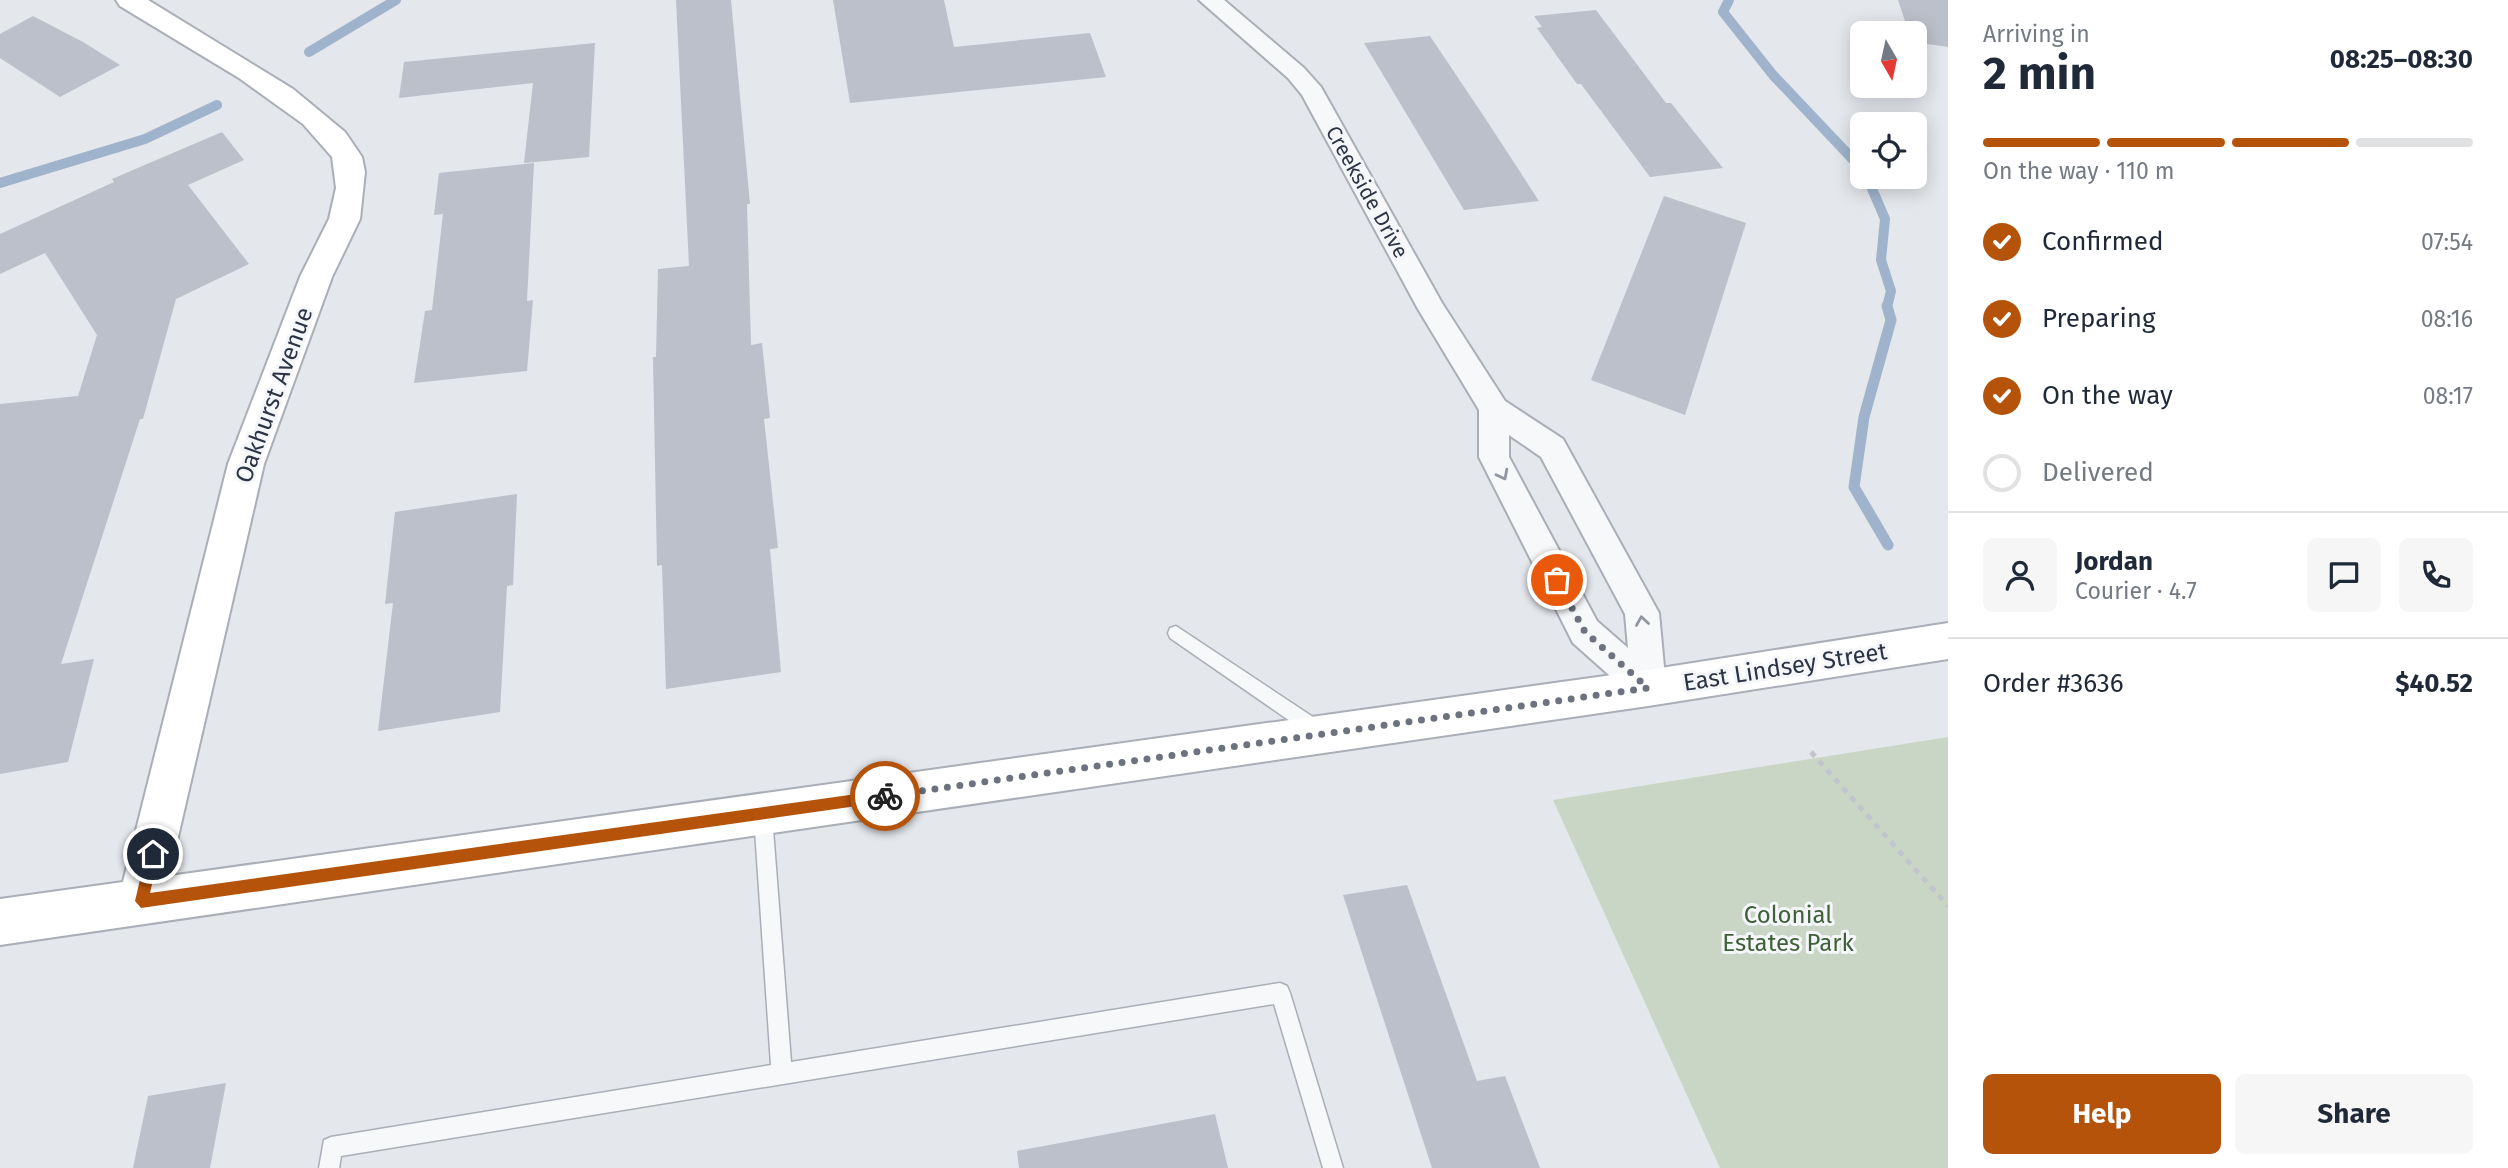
<!DOCTYPE html>
<html lang="en">
<head>
<meta charset="utf-8">
<style>
	body { margin:0; font-family:"Fira Sans",sans-serif; background:#f6f6f7; color:#1f2937; height:100vh; display:flex; flex-direction:column; font-size:26px; white-space:nowrap }
	* { box-sizing:border-box; margin:0 }
	p { font-size:23px; color:#747a83 }
	.icon { flex:none; width:38px; height:38px; fill:none; stroke:currentColor; stroke-width:2; stroke-linecap:round; stroke-linejoin:round }
	.map { position:relative; flex:1; overflow:hidden }
	.side { display:flex; flex-direction:column; background:#fff; width:560px }
	.side>* { flex:none }
	.needle { width:46px; rotate:171deg }
	.fabs { position:absolute; left:1850px; top:21px; display:grid; gap:14px }
	.fabs a { display:grid; place-items:center; width:77px; height:77px; border-radius:10px; background:#fff; box-shadow:0 4px 18px #0003; font-size:35px }
	.pin { position:absolute; display:grid; place-items:center; width:60px; height:60px; color:#fff; margin:-30px; border:4px solid #fff; border-radius:50%; box-shadow:0 2px 7px #0007 }
	.courier { position:absolute; display:grid; place-items:center; width:70px; height:70px; margin:-35px; border:5px solid #b45309; border-radius:50%; background:#fff; color:#222; box-shadow:0 2px 9px #0007 }
	.summary em { font-style:normal; font-weight:700 }
	.summary div { display:flex; flex-direction:column-reverse }
	.summary { display:flex; align-items:center; justify-content:space-between; height:119px; padding:0 35px }
	h1 { font-size:46px; font-weight:700; line-height:52px }
	.bar { display:grid; grid-template-columns:repeat(4,1fr); gap:10px 7px; align-content:center; height:84px; padding:0 35px }
	.bar i { height:9px; border-radius:5px; background:#e0e1e3 }
	.bar .active { background:#b45309 }
	.bar p { grid-column:span 4 }
	.line { display:flex; align-items:center; gap:18px; padding:0 35px; border-top:2px solid #e0e1e3 }
	.line div { flex:1 }
	.round { display:grid; place-items:center; flex:none; width:74px; height:74px; border-radius:10px; background:#f6f6f7 }
	ol { padding:0 35px; list-style:none }
	li { display:flex; align-items:center; gap:21px; height:77px }
	li p { margin-inline-start:auto }
	li .icon { padding:7px; border-radius:50%; background:#b45309; color:#fff; stroke-width:4 }
	li:last-child { color:#747a83 }
	li i { width:38px; height:38px; border:4px solid #e0e1e3; border-radius:50% }
	.action { display:flex; gap:14px; margin-top:auto; padding:14px 35px }
	.action a { flex:1; height:80px; border-radius:10px; background:#b45309; color:#fff; font-size:28px; font-weight:700; line-height:80px; text-align:center }
	.action a+a { background:#f6f6f7; color:#1f2937 }
	main { display:flex; flex:1; min-height:0 }
	.map>svg:first-child { display:block }
	.green { fill:#c9d6c5 }
	.lines { fill:none; stroke-linecap:round; stroke-linejoin:round }
	.stream-far1 { stroke:#9fb4cc; stroke-width:10 }
	.stream { stroke:#9fb4cc; stroke-width:11 }
	.building { fill:#bbc0ca }
	.lane-casing { stroke:#a9aeb7; stroke-width:3 }
	.street-casing { stroke:#a9aeb7; stroke-width:4 }
	.secondary-casing { stroke:#a9aeb7; stroke-width:4 }
	.path { stroke:#c2c5cb; stroke-width:5; stroke-dasharray:6 6; stroke-linecap:butt }
	.lane { fill:#f7f8fa; fill-rule:evenodd }
	.street { fill:#f7f8fa; fill-rule:evenodd }
	.secondary { fill:#fff; fill-rule:evenodd }
	.oneway { stroke:#9196a0 }
	.route { fill:#b45309 }
	.done { stroke:#6c737f; stroke-width:7; stroke-dasharray:0 12.6 }
	.labels { text-anchor:middle; dominant-baseline:central; stroke-width:6; stroke-linejoin:round; paint-order:stroke }
	.far-street-label { font-size:21px; fill:#2b3445; stroke:#f4f6f9 }
	.street-label { font-size:24px; fill:#2b3445; stroke:#f4f6f9 }
	.park-label { font-size:24px; fill:#3f6138; stroke:#f4f6f9 }
</style>
</head>
<body>
<main>
<div class="map">
<svg width="1948" height="1168" viewBox="0 0 1948 1168">
	<rect width="100%" height="100%" fill="#e4e7ec"/>
	<path class="green" d="M1948 737V1168H1720L1553 800Z"/>
	<g class="lines">
		<g class="stream-far1">
			<path d="M1729 0 1723 12 1773 75 1862 169"/>
			<path d="M309 52 396 0"/>
			<path d="M1867 177 1885 219 1881 260 1891 291 1887 307"/>
			<path d="M0 183 145 139 217 105"/>
		</g>
		<path class="stream" d="M1887 306 1891 320 1864 417 1854 487 1888 545"/>
	</g>
	<g class="building">
		<path d="M676 0H731L750 204H747L751 345 762 343 770 418 764 419 778 548 770 549 781 672 666 689 662 565 657 566 653 357H656L658 269 689 266Z"/>
		<path d="M833 0H944L954 47 1090 33 1106 77 850 103Z"/>
		<path d="M1898 0H1948V47L1914 42V33H1909Z"/>
		<path d="M1596 10 1666 103H1671L1723 168 1650 177 1581 84H1577L1537 28 1542 27 1534 16Z"/>
		<path d="M33 16 83 42 120 65 60 97 0 58V34Z"/>
		<path d="M1430 36 1487 121 1539 201 1464 210 1364 43Z"/>
		<path d="M595 43 589 157 524 163 533 83 399 98 404 62Z"/>
		<path d="M222 132 244 160 188 185 249 264 176 299 143 419H140L61 664 94 659 68 762 0 774V404L78 396 97 335 45 253 0 274V234L114 182 112 179Z"/>
		<path d="M534 163 527 301 533 300 527 371 414 383 425 311 432 310 443 214 434 215 439 173Z"/>
		<path d="M1664 196 1746 223 1685 415 1591 380Z"/>
		<path d="M517 494 513 585 507 586 500 712 378 731 393 603 385 604 395 512Z"/>
		<path d="M1407 885 1477 1081 1505 1076 1540 1168H1432L1343 895Z"/>
		<path d="M226 1083 210 1168H133L148 1096Z"/>
		<path d="M1215 1114 1228 1168H1019L1017 1151Z"/>
	</g>
	<g class="lines">
		<g class="lane-casing">
			<g id="lane">
				<path d="M1176 626 1325 725 1328 731 1325 737 1319 739 1313 737 1170 638 1168 633 1170 628Z"/>
				<path d="M763 807 769 810 772 816 791 1062 1280 983 1287 986 1290 993 1343 1168H1323L1274 1004 341 1156 339 1168H319L324 1140 331 1137 771 1065 754 816 757 810Z"/>
			</g>
		</g>
		<g class="street-casing">
			<path id="street" d="M1199 0H1224L1304 68 1321 87 1442 303 1505 401 1563 439 1659 613 1666 688 1660 699 1648 704 1636 699 1573 643 1479 457V410L1418 309 1302 95 1288 78ZM1509 435 1541 457 1625 614 1628 648 1597 621 1509 457Z"/>
		</g>
		<g class="secondary-casing">
			<path id="secondary" d="M116 0H148L293 89 345 132 362 157 365 172 360 219 332 277 264 464 169 876 1648 670 1948 623V659L1648 706 0 945V899L123 882 228 464 300 277 329 219 336 188 332 157 303 124 239 78 120 6Z"/>
		</g>
		<path class="path" d="M1811 752 1948 906"/>
		<use href="#lane" class="lane"/>
		<use href="#street" class="street"/>
		<use href="#secondary" class="secondary"/>
	</g>
	<defs><path id="oneway-chevron" d="M-2-3.5L2.5 0L-2 3.5" fill="none" stroke-width="1.6" stroke-linecap="round" stroke-linejoin="round" transform="scale(1.75)"/></defs>
	<g class="oneway">
		<use href="#oneway-chevron" transform="translate(1503 475) rotate(63)"/>
		<use href="#oneway-chevron" transform="translate(1642 621) rotate(-99)"/>
	</g>
	<path class="route" d="M885 790 892 796 885 802 141 908 135 901 146 854 153 848 159 854 150 893Z"/>
	<g class="lines">
		<path class="done" d="M885 796 1648 688 1585 632 1557 580"/>
	</g>
	<g class="labels">
		<g class="far-street-label">
			<text transform="translate(1367 192) rotate(61)">Creekside Drive</text>
		</g>
		<g class="street-label">
			<text transform="translate(274 395) rotate(-70)">Oakhurst Avenue</text>
			<text transform="translate(1785 667) rotate(-9)">East Lindsey Street</text>
		</g>
		<g class="park-label">
			<text x="1788" y="915">Colonial<tspan x="1788" dy="28">Estates Park</tspan></text>
		</g>
	</g>
</svg>
<div class="fabs">
<a><svg class="needle" viewBox="-14 -14 28 28"><path d="M0-13l5 13h-10z" fill="#e53935"/><path d="M0 13l5-13h-10z" fill="#747a83"/></svg></a>
<a><svg class="icon" aria-label="locate" viewBox="0 0 24 24"><circle cx="12" cy="12" r="6"/><path d="M12 2v4M12 18v4M2 12h4M18 12h4"/></svg></a>
</div>
<div class="pin" style="left:1557px;top:580px;background:#ea580c"><svg class="icon" aria-label="bag" viewBox="0 0 24 24"><path d="M5 8h14l-1 12H6zM9 8a3 3 0 0 1 6 0"/></svg></div>
<div class="pin" style="left:153px;top:854px;background:#1f2937"><svg class="icon" aria-label="home" viewBox="0 0 24 24"><path d="M3 11l9-7 9 7M6 9v11h12V9"/></svg></div>
<div class="courier" style="left:885px;top:796px"><svg class="icon" aria-label="bike" viewBox="0 0 24 24"><circle cx="6" cy="16" r="4"/><circle cx="18" cy="16" r="4"/><path d="M6 16l4-8h5l3 8M10 8l3 8H6M13 5h3"/></svg></div>
</div>
<section class="side">
<div class="summary"><div><h1>2 min</h1><p>Arriving in</p></div><em>08:25–08:30</em></div>
<div class="bar"><i class="active"></i><i class="active"></i><i class="active"></i><i></i><p>On the way · 110 m</p></div>
<ol>
<li><svg class="icon" aria-label="check" viewBox="0 0 24 24"><path d="M5 12l5 5 9-10"/></svg>Confirmed<p>07:54</p></li>
<li><svg class="icon" aria-label="check" viewBox="0 0 24 24"><path d="M5 12l5 5 9-10"/></svg>Preparing<p>08:16</p></li>
<li><svg class="icon" aria-label="check" viewBox="0 0 24 24"><path d="M5 12l5 5 9-10"/></svg>On the way<p>08:17</p></li>
<li><i></i>Delivered</li>
</ol>
<div class="line" style="height:126px"><a class="round"><svg class="icon" aria-label="person" viewBox="0 0 24 24"><circle cx="12" cy="8" r="4"/><path d="M4 21q1-7 8-7t8 7"/></svg></a><div><b>Jordan</b><p>Courier · 4.7</p></div><a class="round"><svg class="icon" aria-label="chat" viewBox="0 0 24 24"><path d="M4 5h16v11H9l-5 4z"/></svg></a><a class="round"><svg class="icon" aria-label="phone" viewBox="0 0 24 24"><path d="M5 4h4l2 5-3 2q2 4 5 5l2-3 5 2v4C11 20 4 13 5 4z"/></svg></a></div>
<div class="line" style="height:91px"><div>Order #3636</div><b>$40.52</b></div>
<div class="action"><a>Help</a><a>Share</a></div>
</section>
</main>
</body>
</html>
